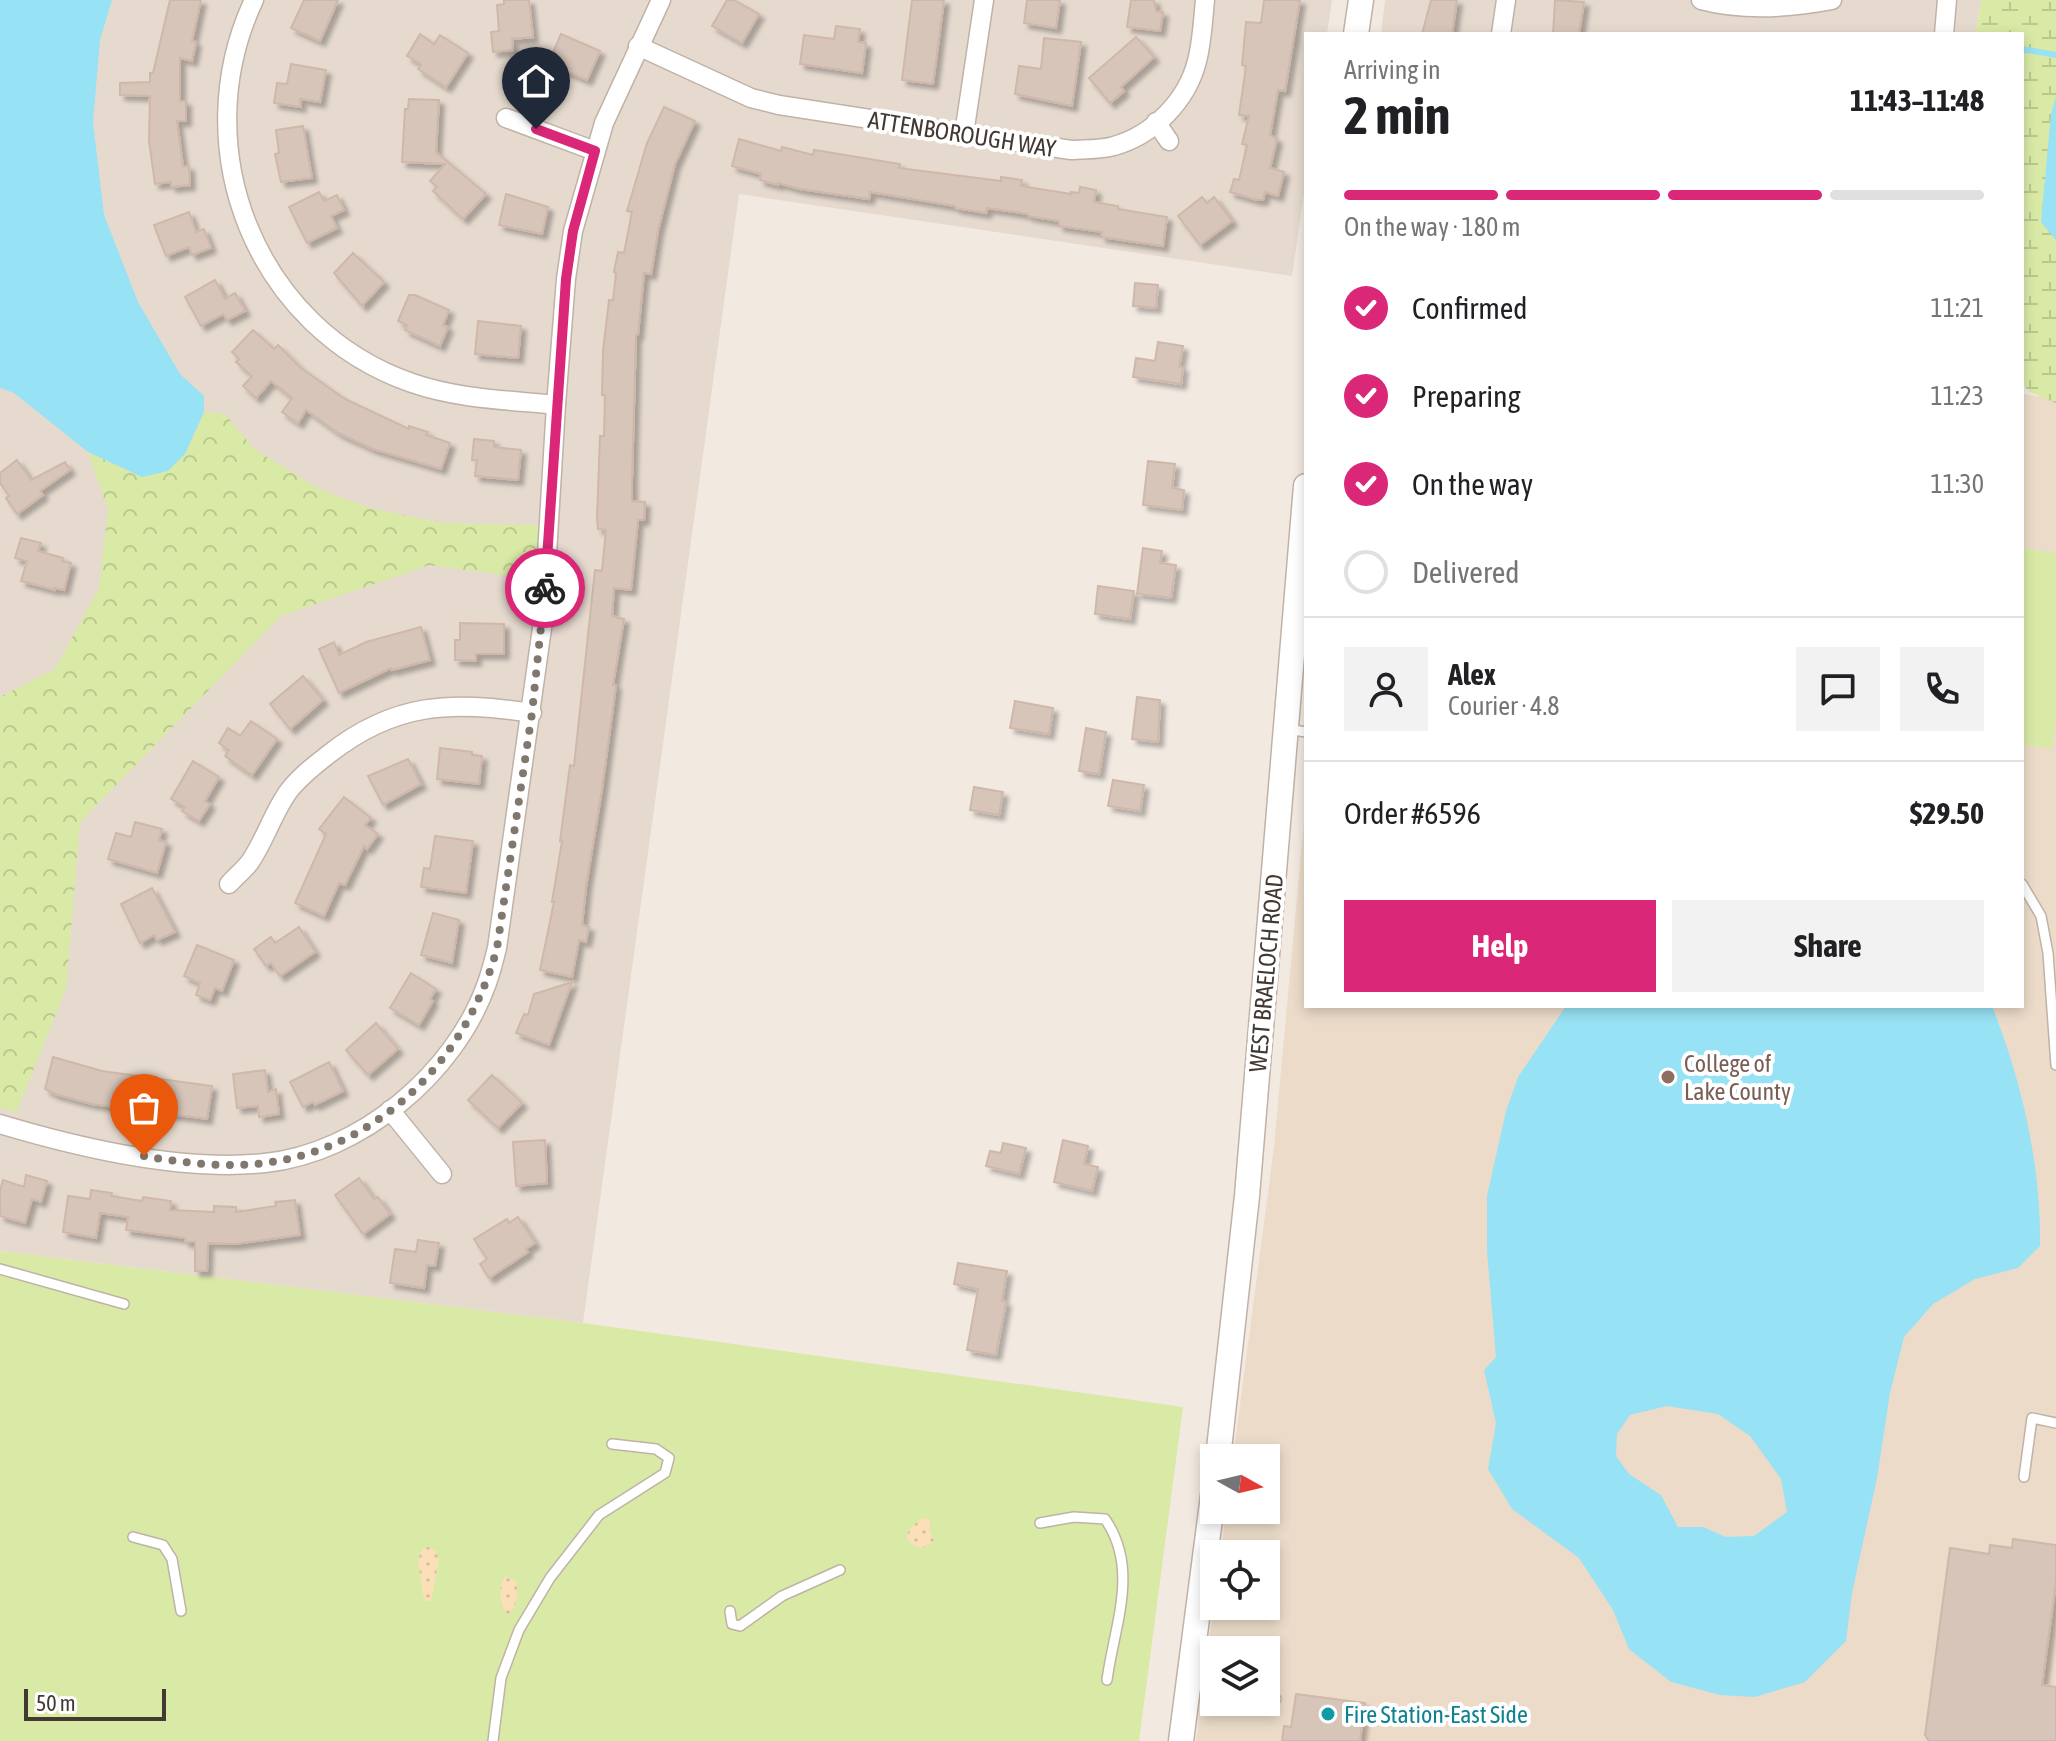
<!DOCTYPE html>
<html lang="en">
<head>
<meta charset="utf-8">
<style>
	body { margin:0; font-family:"Asap Condensed",sans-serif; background:#f2f2f2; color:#202124; height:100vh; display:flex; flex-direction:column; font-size:30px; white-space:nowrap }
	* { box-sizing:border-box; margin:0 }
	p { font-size:26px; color:#757577 }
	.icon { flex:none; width:44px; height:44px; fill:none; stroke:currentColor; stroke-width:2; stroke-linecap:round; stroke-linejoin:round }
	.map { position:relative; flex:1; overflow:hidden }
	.side { position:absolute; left:1304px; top:32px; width:720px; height:976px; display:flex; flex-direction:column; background:#fff; border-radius:0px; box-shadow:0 4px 12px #0003 }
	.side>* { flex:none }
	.needle { width:52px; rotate:98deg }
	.fabs { position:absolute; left:1200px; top:1444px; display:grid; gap:16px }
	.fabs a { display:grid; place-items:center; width:80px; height:80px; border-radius:0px; background:#fff; box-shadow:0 4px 12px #0003; font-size:40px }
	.scale { position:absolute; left:24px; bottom:20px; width:142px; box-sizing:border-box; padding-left:8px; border:4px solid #433932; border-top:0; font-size:22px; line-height:28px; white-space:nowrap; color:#433932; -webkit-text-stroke:6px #fff; paint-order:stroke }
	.pin { position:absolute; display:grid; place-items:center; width:68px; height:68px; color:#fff; margin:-82px -34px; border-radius:50% 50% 50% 0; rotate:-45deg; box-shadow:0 0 8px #0007 }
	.pin .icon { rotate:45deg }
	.courier { position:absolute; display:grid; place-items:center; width:80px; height:80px; margin:-40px; border:6px solid #db2777; border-radius:50%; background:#fff; color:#222; box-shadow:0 2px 10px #0007 }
	.head em { font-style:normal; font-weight:700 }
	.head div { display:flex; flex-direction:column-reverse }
	.head { display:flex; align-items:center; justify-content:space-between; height:136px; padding:0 40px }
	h1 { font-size:52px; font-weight:700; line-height:60px }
	.bar { display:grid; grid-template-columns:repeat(4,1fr); gap:12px 8px; align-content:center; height:96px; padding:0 40px }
	.bar i { height:10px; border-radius:6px; background:#e0e0e0 }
	.bar .on { background:#db2777 }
	.bar p { grid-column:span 4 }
	.line { display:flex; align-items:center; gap:20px; padding:0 40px; border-top:2px solid #e0e0e0 }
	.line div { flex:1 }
	.round { display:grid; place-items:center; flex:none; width:84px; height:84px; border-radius:0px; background:#f2f2f2 }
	ol { padding:0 40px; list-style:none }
	li { display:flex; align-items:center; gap:24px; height:88px }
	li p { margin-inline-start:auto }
	li .icon { padding:8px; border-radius:50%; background:#db2777; color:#fff; stroke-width:4 }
	li:last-child { color:#757577 }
	li i { width:44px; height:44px; border:4px solid #e0e0e0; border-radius:50% }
	.button { display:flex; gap:16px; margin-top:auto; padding:16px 40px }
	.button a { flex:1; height:92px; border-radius:0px; background:#db2777; color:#fff; font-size:32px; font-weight:700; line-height:92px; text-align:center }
	.button a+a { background:#f2f2f2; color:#202124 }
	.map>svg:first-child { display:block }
	.residential { fill:#e6dacf }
	.education { fill:#ecdbc9; fill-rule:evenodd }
	.green { fill:#d9eaa6 }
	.wetland { fill:url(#wetland-marsh) }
	.sand { fill:url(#sand-dots) }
	.park { fill:url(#park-crowns) }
	.water { fill:#97e2f4; fill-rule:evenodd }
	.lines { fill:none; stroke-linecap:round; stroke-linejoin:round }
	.stream { stroke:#97e2f4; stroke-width:6 }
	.building { fill:#d7c5b9; stroke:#cfb8a9; stroke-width:2; filter:url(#shadow) }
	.service-casing { stroke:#c0b2a6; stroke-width:12 }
	.minor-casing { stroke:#c0b2a6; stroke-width:21 }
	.tertiary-casing { stroke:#c0b2a6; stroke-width:27 }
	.service { stroke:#fff; stroke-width:9 }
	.minor { stroke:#fff; stroke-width:18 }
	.tertiary { stroke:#fff; stroke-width:24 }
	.done { stroke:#80776f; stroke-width:8; stroke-dasharray:0 14.4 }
	.route { stroke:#db2777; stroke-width:10 }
	.education-dot { fill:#8d6e63; stroke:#fff; stroke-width:3 }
	.culture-dot { fill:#0f9aa8; stroke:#fff; stroke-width:3 }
	.labels { text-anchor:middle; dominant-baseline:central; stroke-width:8; stroke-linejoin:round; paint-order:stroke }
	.street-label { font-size:24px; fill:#433932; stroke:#fff }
	.education-label { font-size:24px; fill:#785e54; stroke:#fff; text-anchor:start }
	.culture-label { font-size:24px; fill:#0d838f; stroke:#fff; text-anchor:start }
</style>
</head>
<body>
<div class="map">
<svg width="2056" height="1741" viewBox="0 0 2056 1741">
	<defs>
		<pattern id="wetland-marsh" width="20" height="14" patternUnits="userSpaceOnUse" patternTransform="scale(2)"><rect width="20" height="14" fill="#d9eaa6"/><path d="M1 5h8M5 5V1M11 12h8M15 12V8" fill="none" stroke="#bbc98f"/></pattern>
		<pattern id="sand-dots" width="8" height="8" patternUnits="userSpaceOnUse" patternTransform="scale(2)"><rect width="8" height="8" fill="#fbdfb8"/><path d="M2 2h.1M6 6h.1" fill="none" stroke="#d8c09f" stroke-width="1.8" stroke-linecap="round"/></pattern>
		<pattern id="park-crowns" width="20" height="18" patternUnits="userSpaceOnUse" patternTransform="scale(2)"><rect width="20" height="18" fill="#d9eaa6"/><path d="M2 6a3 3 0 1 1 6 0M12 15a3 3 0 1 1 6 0" fill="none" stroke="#bbc98f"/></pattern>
		<filter id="shadow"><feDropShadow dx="5" dy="5" stdDeviation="2" flood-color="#0004"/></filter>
	</defs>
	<rect width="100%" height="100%" fill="#f2e9e1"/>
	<g class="residential">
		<path d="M0 0H1332L1327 34H1306V180L1292 276 739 194 583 1323 0 1251Z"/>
		<path d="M1385 0H1981L1976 34H1381Z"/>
	</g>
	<path class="education" d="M2022 394 2056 398V1741H1196L1214 1605 1266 1606V1554H1221L1226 1510H1266V1458H1233L1274 1147 1306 799V1006H2022ZM1214 1650H1266V1702H1214Z"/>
	<g class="green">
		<path d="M2022 548 2056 553V718L2052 749 2022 745Z"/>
		<path d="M0 1251 583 1323 1183 1407 1139 1741H0Z"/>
	</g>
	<path class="wetland" d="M1981 0H2056V403L2030 392 2022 384V34H1976Z"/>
	<g class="sand">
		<path d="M926 1517 931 1524 929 1529 934 1541 922 1548C918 1546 913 1545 910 1542 900 1533 919 1520 926 1517Z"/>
		<path d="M428 1547 435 1550 439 1559 431 1601H426L423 1595 418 1560 422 1549Z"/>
		<path d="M506 1576 516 1581C519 1593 517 1607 508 1615 499 1604 499 1592 503 1579Z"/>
	</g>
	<path class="park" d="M204 412 225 414 253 448 317 488 369 508 441 523 538 525 535 579 429 565 281 616 80 822 66 989 16 1113 0 1107V697L55 669 99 588 108 510 88 452 142 477 185 454Z"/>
	<g class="water">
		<path d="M0 0H112L100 40 93 122 104 215 138 302 180 374 204 396V412L185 454 168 471 142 477 88 452 14 393 0 388Z"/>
		<path d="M2056 97V240L2041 222 2051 114Z"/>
		<path d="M1566 1006H1992C2022 1082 2041 1164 2040 1246L2018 1268 1975 1279 1933 1304 1904 1337 1890 1393 1877 1478 1852 1593 1846 1641 1805 1682 1755 1697 1720 1695 1671 1682 1629 1649 1613 1610 1579 1558 1512 1509 1488 1469 1496 1423 1484 1370 1496 1357 1487 1251V1196L1506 1111 1518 1077ZM1667 1406 1718 1414 1750 1436 1781 1479 1787 1512 1754 1536 1726 1537 1703 1527H1678L1661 1495 1629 1474 1616 1456 1617 1434 1630 1415Z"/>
	</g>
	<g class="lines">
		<path class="stream" d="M2022 49 2056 55"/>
	</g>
	<g class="building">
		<path d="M170 0H201L192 41 196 42 192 61 180 58V101H186V121H177L183 166H189L190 185 171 187V182L155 184 149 141 150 96 120 95V83L150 82V73H153Z"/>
		<path d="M304 0H338L320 41 291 28Z"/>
		<path d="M504 0H529L533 37 512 39 513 50 493 52 491 32 499 31 497 5 504 4Z"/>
		<path d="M727 0H734L759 14 742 43 712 26Z"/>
		<path d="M912 0H944L933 84 902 80Z"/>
		<path d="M1027 0H1060L1056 28 1024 23Z"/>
		<path d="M1131 0H1154L1156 11 1163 12 1160 31 1127 27Z"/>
		<path d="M1264 0H1300L1285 91 1278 90 1270 135 1277 139 1270 168 1284 172 1278 196 1265 192 1263 200H1257L1230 192 1234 179 1239 180 1247 145 1242 144 1249 116 1239 115 1246 66 1242 65 1246 22 1261 23Z"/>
		<path d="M1431 0H1457L1452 34H1422Z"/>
		<path d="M1555 0 1584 2 1579 34H1553Z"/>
		<path d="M836 26 860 29 858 42 866 43 862 73 800 64 804 35 834 39Z"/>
		<path d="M420 34 434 44 440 35 468 53 446 87 418 69 421 64 407 56Z"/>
		<path d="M561 34 600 51 587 80 548 64Z"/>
		<path d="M1136 37 1154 57 1121 87 1124 91 1110 103 1089 78Z"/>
		<path d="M1044 38 1081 42 1072 106 1015 94 1019 66 1041 69Z"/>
		<path d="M291 64 326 70 320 102 300 99 301 107 274 103 277 83 287 84Z"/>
		<path d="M409 99 439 100 436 152 486 194 463 219 433 191 437 187 430 181 445 164 402 162 405 109H408Z"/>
		<path d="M664 107 695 121 675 164 658 231 651 274 644 273 638 335H636L632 479V501L645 502 644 520H638L631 590 614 588 612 616 624 619 613 685H616L602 789 586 887 582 925 589 927 586 942 579 940 572 977 540 970 554 902H552L562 841H560L570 765 574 766 595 570 602 571 606 530 598 529 597 519 600 436H604L605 395H602L603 351 609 300H613L616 273 614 272 618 252 624 253 632 212 627 211 647 143Z"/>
		<path d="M303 126 312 178 281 182 275 154 279 153 276 130Z"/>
		<path d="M739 139 781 151 782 147 813 155 814 150 900 164 899 168 1001 181V177L1022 180 1021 186 1071 194V192L1079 193 1080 187 1096 190 1094 202 1118 206V209L1167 217 1163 246 1101 237 1102 232 1059 226V221L1028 216V214L987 208 986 213 955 208V206L870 192 869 199 800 189 778 183V185L760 180 761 174 732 166Z"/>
		<path d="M319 192 324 201 337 195 344 210 331 216 337 228 307 243 289 207Z"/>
		<path d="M506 194 548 207 542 234 499 225Z"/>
		<path d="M1202 197 1207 203 1214 197 1232 221 1200 245 1178 216Z"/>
		<path d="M189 212 196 232 204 229 211 248 192 255 189 247 166 256 154 225Z"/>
		<path d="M353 253 384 282 362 306 334 273Z"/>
		<path d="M215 280 225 299 235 293 245 311 227 320 223 314 201 326 185 297Z"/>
		<path d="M1135 283 1158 285 1156 308 1133 306Z"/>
		<path d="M409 295H415L449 310 443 325 448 327 440 346 405 330 407 325 398 321Z"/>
		<path d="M478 321 521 326 518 358 475 354Z"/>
		<path d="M253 330 274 349 278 345 301 368 345 399 409 429V426L428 432 426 435 450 443 441 469 373 449 338 433 306 410 298 423 282 412 292 398 271 381 256 398 243 386 252 376 236 362 239 359 232 352Z"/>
		<path d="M1158 342 1183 346 1179 367H1183L1181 384 1133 377 1136 358 1155 361Z"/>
		<path d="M474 439 494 441V447L521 450 518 480 475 476 477 460H472Z"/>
		<path d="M17 460 31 480 65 462 70 470 40 491 43 495 17 514 6 498 9 496 0 483V473Z"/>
		<path d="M1148 461 1175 464 1172 488 1184 490 1182 510 1143 505Z"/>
		<path d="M21 538 41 543 38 551 63 558 62 561 71 563 64 590 55 588V590L21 581 27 561 15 558Z"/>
		<path d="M1143 548 1162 551 1160 563 1176 565 1171 598 1137 594Z"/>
		<path d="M1098 586 1134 591 1130 619 1095 614Z"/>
		<path d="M460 623 504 624V654H476V661L455 660V640H460Z"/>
		<path d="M421 627 430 660 392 670 391 668 339 693 319 649 334 642 339 655 366 642Z"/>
		<path d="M303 676 323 700 290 729 270 704Z"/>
		<path d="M1137 697 1160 700 1158 742 1132 739Z"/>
		<path d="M1015 701 1053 708 1049 734 1010 728Z"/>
		<path d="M251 721 277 739 252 775 225 756 229 750 219 743 228 728 240 736Z"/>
		<path d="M1086 728 1106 732 1099 774 1079 771Z"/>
		<path d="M440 748 472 752V755L482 756 479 784 437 779Z"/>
		<path d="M408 759 421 784 383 805 368 776Z"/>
		<path d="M193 761 219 777 205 801 210 804 199 821 182 811 185 807 171 799Z"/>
		<path d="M1113 780 1144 785 1140 811 1108 806Z"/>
		<path d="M974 787 1003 792 999 815 970 810Z"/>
		<path d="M344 797 371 818 365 825 378 834 367 849 364 846 345 885 339 883 324 916 295 903 326 834 319 829Z"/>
		<path d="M135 822 162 829 159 840 166 842 157 873 108 859 116 833 131 837Z"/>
		<path d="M435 836 473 841 466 893 421 887 424 868 430 869Z"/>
		<path d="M152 888 175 932 157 940 154 935 140 943 121 904Z"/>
		<path d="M433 913 459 920 452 963 421 955Z"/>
		<path d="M299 927 315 952 280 976 271 963 266 966 254 949 271 937 275 943Z"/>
		<path d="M197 945 234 960 222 991 215 988 210 1000 196 995 200 983 184 976Z"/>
		<path d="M411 973 436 989 430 999 433 1001 419 1025 390 1008Z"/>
		<path d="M572 982 549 1045 516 1033 524 1014 528 1015 534 994Z"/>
		<path d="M376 1023 398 1049 368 1075 346 1050Z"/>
		<path d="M53 1057 102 1071 212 1086 207 1119 92 1104 55 1094 45 1089Z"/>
		<path d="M329 1062 343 1091 315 1105 313 1102 303 1107 290 1082Z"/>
		<path d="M265 1070 268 1092 276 1089 279 1114 259 1117 258 1106 237 1108 233 1074Z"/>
		<path d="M492 1075 522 1103 498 1128 468 1100Z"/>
		<path d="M545 1140 547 1183 516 1186 513 1142Z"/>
		<path d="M1063 1140 1088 1146 1084 1164 1098 1167 1092 1191 1054 1182Z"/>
		<path d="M1003 1143 1026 1148 1019 1174 986 1166 990 1151 1001 1153Z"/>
		<path d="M26 1175 47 1181 41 1202 32 1199 25 1223 0 1216V1190L3 1180 24 1187Z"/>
		<path d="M359 1178 374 1199 378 1197 390 1214 363 1234 335 1195Z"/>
		<path d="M91 1190 112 1193 111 1196 142 1201 143 1197 171 1201 170 1210 214 1212V1206L236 1207V1212L276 1206 275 1202 295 1200 300 1235 235 1244 208 1243 207 1271H195V1242H185V1238L126 1230 128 1217 100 1213 96 1238 63 1232 68 1196 90 1199Z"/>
		<path d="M518 1217 535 1243 526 1249 528 1252 489 1278 480 1264 487 1259 474 1239 507 1219 509 1223Z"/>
		<path d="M418 1240 439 1243 435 1266 427 1265 424 1288 390 1283 395 1249 416 1252Z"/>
		<path d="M958 1263 1007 1271 1002 1301 1006 1302 996 1355 967 1350 978 1289 954 1284Z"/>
		<path d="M2013 1539 2056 1545V1582L2042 1685 2056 1687V1741H1929L1925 1735 1950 1548 1989 1554 1990 1545 2012 1548Z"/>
		<path d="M1296 1694 1365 1703 1360 1741H1282L1284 1726 1291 1727Z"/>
	</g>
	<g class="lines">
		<g class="service-casing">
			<g id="service">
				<path d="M1287 729 1306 732"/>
				<path d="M2022 884 2041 916 2048 953 2056 1065"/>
				<path d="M0 1269 124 1304"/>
				<path d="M2024 1477 2032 1418 2056 1423"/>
				<path d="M1040 1523 1074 1517 1105 1519C1140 1569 1114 1626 1107 1680"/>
				<path d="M133 1537 163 1545 172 1559 181 1611"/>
				<path d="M730 1611 732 1624 740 1626 782 1596 840 1570"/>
				<path d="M1191 1684 1214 1688"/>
				<path d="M1266 1698 1276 1699"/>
				<path d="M493 1741 501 1678 519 1630 550 1578 599 1515 665 1473 669 1458 656 1449 612 1444"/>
			</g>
		</g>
		<g class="minor-casing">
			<g id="minor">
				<path d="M254 0C184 148 256 329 412 383 458 399 508 400 556 405"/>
				<path d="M1701 0C1743 11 1790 8 1832 0"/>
				<path d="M1501 34 1506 0"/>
				<path d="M1944 34 1947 0"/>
				<path d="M638 46 751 98 779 105 1071 150C1085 149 1101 150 1114 146 1153 135 1187 101 1197 61 1202 42 1203 20 1205 0"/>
				<path d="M506 118 595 151"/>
				<path d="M1156 122 1169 141"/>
				<path d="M964 134 984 0"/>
				<path d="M229 884C235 877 244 870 250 862 265 840 273 813 288 792 299 777 315 765 329 754 395 702 451 701 532 713"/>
				<path d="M390 1110 442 1174"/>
				<path d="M0 1124C80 1148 181 1172 265 1163 360 1153 455 1074 487 983 491 972 494 960 497 948L543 621 556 405 566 279 573 231 604 123 661 0"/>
			</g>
		</g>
		<g class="tertiary-casing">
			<g id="tertiary">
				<path d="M1356 34 1361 0"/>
				<path d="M1218 1458 1247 1196 1306 486"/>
				<path d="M1181 1741 1214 1488"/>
			</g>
		</g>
		<use href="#service" class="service"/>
		<use href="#minor" class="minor"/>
		<use href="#tertiary" class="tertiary"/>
	</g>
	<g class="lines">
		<path class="done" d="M144 1156C183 1163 226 1168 265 1163 381 1148 468 1057 497 948L532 713 545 588"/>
		<path class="route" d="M536 129 595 151 573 231 566 279 545 588"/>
	</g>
	<circle class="education-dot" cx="1668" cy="1077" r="8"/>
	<circle class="culture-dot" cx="1328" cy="1714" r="8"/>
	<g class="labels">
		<g class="street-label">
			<text transform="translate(962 134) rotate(9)">ATTENBOROUGH WAY</text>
			<text transform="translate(1266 973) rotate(-85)">WEST BRAELOCH ROAD</text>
		</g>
		<g class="education-label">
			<text x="1684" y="1063">College of<tspan x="1684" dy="28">Lake County</tspan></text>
		</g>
		<g class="culture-label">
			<text x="1344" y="1714">Fire Station-East Side</text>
		</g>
	</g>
</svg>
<div class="fabs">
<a><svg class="needle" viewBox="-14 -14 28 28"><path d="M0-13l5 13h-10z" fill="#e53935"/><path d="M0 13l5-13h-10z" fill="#757577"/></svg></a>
<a><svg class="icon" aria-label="locate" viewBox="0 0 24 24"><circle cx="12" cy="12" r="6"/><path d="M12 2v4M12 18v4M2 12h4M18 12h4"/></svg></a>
<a><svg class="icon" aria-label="layers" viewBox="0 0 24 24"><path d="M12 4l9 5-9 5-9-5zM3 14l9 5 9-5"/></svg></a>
</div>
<div class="scale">50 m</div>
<div class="pin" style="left:144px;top:1156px;background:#ea580c"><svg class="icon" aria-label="bag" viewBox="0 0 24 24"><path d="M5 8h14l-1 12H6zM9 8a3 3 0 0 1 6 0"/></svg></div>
<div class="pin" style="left:536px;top:129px;background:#1f2937"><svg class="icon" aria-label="home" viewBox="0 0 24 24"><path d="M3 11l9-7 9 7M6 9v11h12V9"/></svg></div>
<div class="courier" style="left:545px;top:588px"><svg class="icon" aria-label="bike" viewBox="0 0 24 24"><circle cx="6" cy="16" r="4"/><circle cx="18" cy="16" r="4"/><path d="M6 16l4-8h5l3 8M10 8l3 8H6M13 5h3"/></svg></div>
<section class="side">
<div class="head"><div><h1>2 min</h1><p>Arriving in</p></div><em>11:43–11:48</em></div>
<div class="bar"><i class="on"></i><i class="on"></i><i class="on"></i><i></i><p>On the way · 180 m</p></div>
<ol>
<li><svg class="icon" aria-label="check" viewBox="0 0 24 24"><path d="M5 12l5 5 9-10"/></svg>Confirmed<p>11:21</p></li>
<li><svg class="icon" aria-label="check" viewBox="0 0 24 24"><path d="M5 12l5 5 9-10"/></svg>Preparing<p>11:23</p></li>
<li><svg class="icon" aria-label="check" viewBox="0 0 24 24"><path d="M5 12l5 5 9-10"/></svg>On the way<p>11:30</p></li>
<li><i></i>Delivered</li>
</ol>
<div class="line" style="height:144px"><a class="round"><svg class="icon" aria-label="person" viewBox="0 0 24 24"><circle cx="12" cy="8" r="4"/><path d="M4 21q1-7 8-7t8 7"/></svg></a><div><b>Alex</b><p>Courier · 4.8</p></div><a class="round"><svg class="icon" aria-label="chat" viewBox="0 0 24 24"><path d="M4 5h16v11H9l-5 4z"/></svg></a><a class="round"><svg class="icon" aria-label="phone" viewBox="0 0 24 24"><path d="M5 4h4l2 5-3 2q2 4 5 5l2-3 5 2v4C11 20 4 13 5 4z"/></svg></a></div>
<div class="line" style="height:104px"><div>Order #6596</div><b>$29.50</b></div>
<div class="button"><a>Help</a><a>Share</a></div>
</section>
</div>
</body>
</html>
